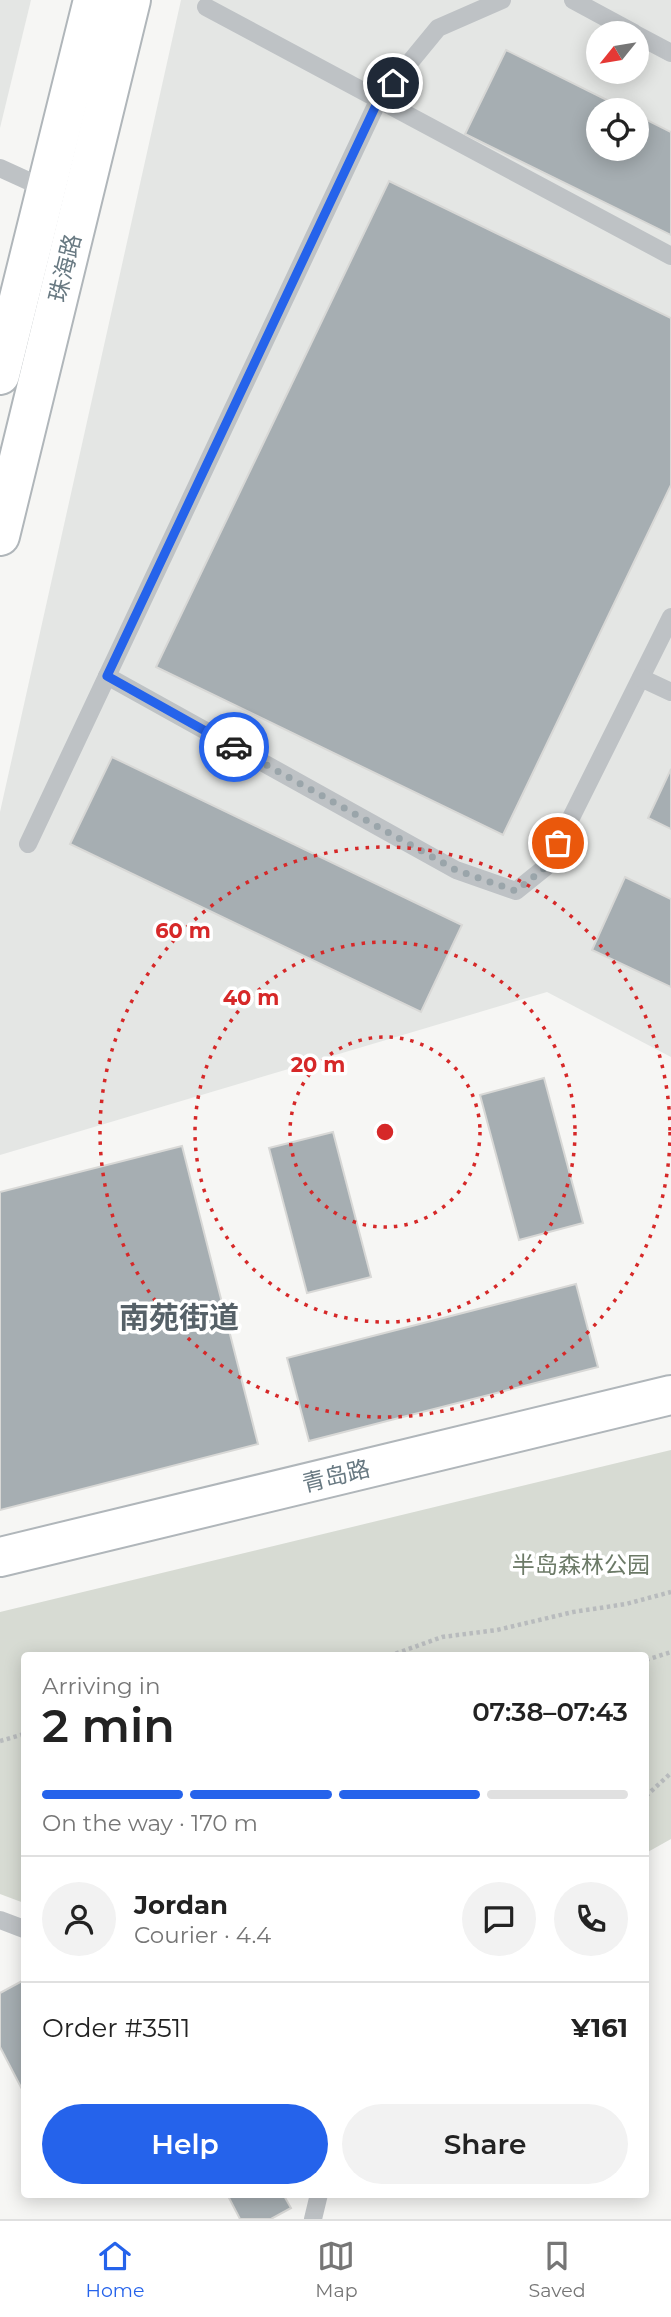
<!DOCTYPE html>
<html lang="en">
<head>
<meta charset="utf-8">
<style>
	body { margin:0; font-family:Montserrat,"Noto Sans SC",sans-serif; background:#f2f2f2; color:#222; height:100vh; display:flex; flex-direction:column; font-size:26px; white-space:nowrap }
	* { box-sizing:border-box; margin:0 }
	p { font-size:23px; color:#767676 }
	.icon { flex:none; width:38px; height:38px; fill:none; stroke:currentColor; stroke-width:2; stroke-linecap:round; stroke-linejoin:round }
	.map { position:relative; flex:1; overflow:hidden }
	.side { position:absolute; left:21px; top:1652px; width:628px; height:546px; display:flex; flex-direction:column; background:#fff; border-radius:7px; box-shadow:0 4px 18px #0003 }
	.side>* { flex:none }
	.needle { width:46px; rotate:240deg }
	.controls { position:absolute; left:586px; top:21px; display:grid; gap:14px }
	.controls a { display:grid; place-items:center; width:63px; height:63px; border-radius:50%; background:#fff; box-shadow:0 4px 18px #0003; font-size:35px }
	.pin { position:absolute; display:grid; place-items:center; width:60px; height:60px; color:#fff; margin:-30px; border:4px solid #fff; border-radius:50%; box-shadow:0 2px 7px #0007 }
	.courier { position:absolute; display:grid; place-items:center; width:70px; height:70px; margin:-35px; border:5px solid #2563eb; border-radius:50%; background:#fff; color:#222; box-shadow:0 2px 9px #0007 }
	.head em { font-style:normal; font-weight:600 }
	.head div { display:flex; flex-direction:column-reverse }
	.head { display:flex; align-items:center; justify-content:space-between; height:119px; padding:0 21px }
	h1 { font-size:46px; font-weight:600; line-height:52px }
	.bar { display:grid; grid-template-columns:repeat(4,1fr); gap:10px 7px; align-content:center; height:84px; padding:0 21px }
	.bar i { height:9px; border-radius:5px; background:#e0e0e0 }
	.bar .selected { background:#2563eb }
	.bar p { grid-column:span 4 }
	.line { display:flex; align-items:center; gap:18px; padding:0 21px; border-top:2px solid #e0e0e0 }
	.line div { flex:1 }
	.round { display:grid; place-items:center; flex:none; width:74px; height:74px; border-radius:37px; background:#f2f2f2 }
	.primary-button { display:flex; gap:14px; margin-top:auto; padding:14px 21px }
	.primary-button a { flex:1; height:80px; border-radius:42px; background:#2563eb; color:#fff; font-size:28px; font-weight:600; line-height:80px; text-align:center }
	.primary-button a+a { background:#f2f2f2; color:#222 }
	.tab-bar { display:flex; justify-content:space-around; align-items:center; height:98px; border-top:2px solid #e0e0e0; background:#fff; font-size:19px; color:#767676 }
	.tab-bar a { display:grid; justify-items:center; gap:4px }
	.tab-bar .selected { color:#2563eb }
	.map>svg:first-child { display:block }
	.built { fill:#e4e6e4; fill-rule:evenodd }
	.green { fill:#d7dbd3 }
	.building { fill:#a6aeb2; stroke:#d8d8d6; stroke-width:2 }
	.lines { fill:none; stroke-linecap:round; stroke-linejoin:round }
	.secondary-casing { stroke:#b0b6ba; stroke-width:42 }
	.path { stroke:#b8bbbd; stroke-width:4.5; stroke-dasharray:3.5 3.5; stroke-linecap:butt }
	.lane { stroke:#bec2c5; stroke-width:18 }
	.secondary { stroke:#fff; stroke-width:38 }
	.done { stroke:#9aa5aa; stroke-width:7; stroke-dasharray:0 12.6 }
	.route { stroke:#2563eb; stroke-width:9 }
	.ring { fill:none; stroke:#d62828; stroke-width:3.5; stroke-dasharray:3.5 7 }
	.labels { text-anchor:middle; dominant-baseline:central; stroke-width:7; stroke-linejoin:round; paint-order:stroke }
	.street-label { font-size:23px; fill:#687982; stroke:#fff }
	.park-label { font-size:23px; fill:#6c7a67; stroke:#fff }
	.district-label { font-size:30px; font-weight:bold; fill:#566168; stroke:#fff }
	.centre { fill:#d62828; stroke:#fff; stroke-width:3.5 }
	.ring-label { font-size:21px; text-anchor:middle; font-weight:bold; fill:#d62828; stroke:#fff; stroke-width:7; stroke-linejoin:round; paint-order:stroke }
</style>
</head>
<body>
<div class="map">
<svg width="671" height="2219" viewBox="0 0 671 2219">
	<rect width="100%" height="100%" fill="#f6f6f4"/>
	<g class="built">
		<path d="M0 0H31L0 128Z"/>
		<path d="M181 0H671V1057L547 992 0 1155V812ZM598 33H637V72H598ZM598 110H637V149H598Z"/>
	</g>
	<path class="green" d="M671 1450V1839L646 1853V1656H24V1903L0 1894V1612Z"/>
	<g class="building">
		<path d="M506 50 627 110H598V149H637V115L671 132V235L465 134Z"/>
		<path d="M389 181 671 318V485L503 835 156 667Z"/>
		<path d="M112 757 462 925 421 1012 70 844Z"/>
		<path d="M671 769V829L648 818Z"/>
		<path d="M625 877 671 899V987L592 950Z"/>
		<path d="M544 1078 583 1223 519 1240 480 1095Z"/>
		<path d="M333 1132 371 1277 307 1293 269 1148Z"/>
		<path d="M182 1146 258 1444 0 1510V1192Z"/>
		<path d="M576 1284 598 1367 309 1441 287 1358Z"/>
		<path d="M24 1980V2093L0 2047V1993Z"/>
		<path d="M227 2194H283L291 2208 271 2219H240Z"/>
	</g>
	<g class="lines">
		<g class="secondary-casing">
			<g id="secondary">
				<path d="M0 375 93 0"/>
				<path d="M0 536 131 0"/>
				<path d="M0 1557 671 1395"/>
			</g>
		</g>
		<g class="path">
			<path d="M389 1656 442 1637 497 1630 573 1612 626 1604 671 1592"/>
			<path d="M646 1660 671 1652"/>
			<path d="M0 1741 24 1734"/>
			<path d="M646 1796 671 1773"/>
		</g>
		<g class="lane">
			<path d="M573 0 634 33"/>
			<path d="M206 7 671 256"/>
			<path d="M637 35 671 53"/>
			<path d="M0 168 46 189"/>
			<path d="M107 676 456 870 516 891 547 866 671 617"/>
			<path d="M641 678 671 692"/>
			<path d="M28 844 378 101 438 28 502 0"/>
			<path d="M0 1920 24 1929"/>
			<path d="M313 2219 319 2194"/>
		</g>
		<use href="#secondary" class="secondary"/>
	</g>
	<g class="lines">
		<path class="done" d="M234 747 456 870 516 891 547 866 558 843"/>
		<path class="route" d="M234 747 107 676 378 101 393 83"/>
	</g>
	<g class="ring">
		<circle cx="385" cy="1132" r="95"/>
		<circle cx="385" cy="1132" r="190"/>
		<circle cx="385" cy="1132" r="285"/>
	</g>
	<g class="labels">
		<g class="street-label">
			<text transform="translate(65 268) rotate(-76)">珠海路</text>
			<text transform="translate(336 1476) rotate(-14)">青岛路</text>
		</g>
		<g class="park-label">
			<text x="581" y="1565">半岛森林公园</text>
		</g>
		<g class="district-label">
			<text x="179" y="1317">南苑街道</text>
		</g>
	</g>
	<circle cx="385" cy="1132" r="10" class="centre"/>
	<g class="ring-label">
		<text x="183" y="938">60 m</text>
		<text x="251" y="1005">40 m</text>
		<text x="318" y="1072">20 m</text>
	</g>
</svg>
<div class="controls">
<a><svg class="needle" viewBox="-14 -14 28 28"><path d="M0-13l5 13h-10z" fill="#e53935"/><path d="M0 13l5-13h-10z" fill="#767676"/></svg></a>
<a><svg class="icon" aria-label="locate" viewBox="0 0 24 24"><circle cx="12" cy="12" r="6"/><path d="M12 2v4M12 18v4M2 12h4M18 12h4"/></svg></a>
</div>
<div class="pin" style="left:558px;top:843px;background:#ea580c"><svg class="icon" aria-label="bag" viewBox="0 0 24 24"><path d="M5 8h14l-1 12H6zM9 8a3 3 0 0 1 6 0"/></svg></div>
<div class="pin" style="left:393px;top:83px;background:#1f2937"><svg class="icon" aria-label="home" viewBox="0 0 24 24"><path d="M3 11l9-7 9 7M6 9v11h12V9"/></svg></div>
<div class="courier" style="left:234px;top:747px"><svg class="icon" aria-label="car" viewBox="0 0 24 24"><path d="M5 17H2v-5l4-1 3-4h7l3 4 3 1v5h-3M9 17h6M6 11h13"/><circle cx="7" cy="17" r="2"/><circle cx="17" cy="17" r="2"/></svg></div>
<section class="side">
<div class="head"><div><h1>2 min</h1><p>Arriving in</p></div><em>07:38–07:43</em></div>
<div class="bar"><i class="selected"></i><i class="selected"></i><i class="selected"></i><i></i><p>On the way · 170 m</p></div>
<div class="line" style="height:126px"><a class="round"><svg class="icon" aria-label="person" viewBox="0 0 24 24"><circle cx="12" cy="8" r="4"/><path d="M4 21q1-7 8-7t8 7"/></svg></a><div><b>Jordan</b><p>Courier · 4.4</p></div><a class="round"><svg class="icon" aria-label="chat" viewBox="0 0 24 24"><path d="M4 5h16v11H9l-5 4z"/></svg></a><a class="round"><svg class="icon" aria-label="phone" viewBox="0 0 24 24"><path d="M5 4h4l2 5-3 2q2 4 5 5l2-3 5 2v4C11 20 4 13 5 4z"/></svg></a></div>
<div class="line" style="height:91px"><div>Order #3511</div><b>¥161</b></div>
<div class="primary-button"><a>Help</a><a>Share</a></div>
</section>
</div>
<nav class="tab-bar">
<a class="selected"><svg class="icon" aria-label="home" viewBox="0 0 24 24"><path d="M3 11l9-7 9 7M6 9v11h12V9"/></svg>Home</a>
<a><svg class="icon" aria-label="map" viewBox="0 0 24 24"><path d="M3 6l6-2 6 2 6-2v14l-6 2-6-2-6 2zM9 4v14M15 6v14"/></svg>Map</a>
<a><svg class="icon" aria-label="saved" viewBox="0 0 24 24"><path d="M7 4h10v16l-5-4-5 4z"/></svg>Saved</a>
</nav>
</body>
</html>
